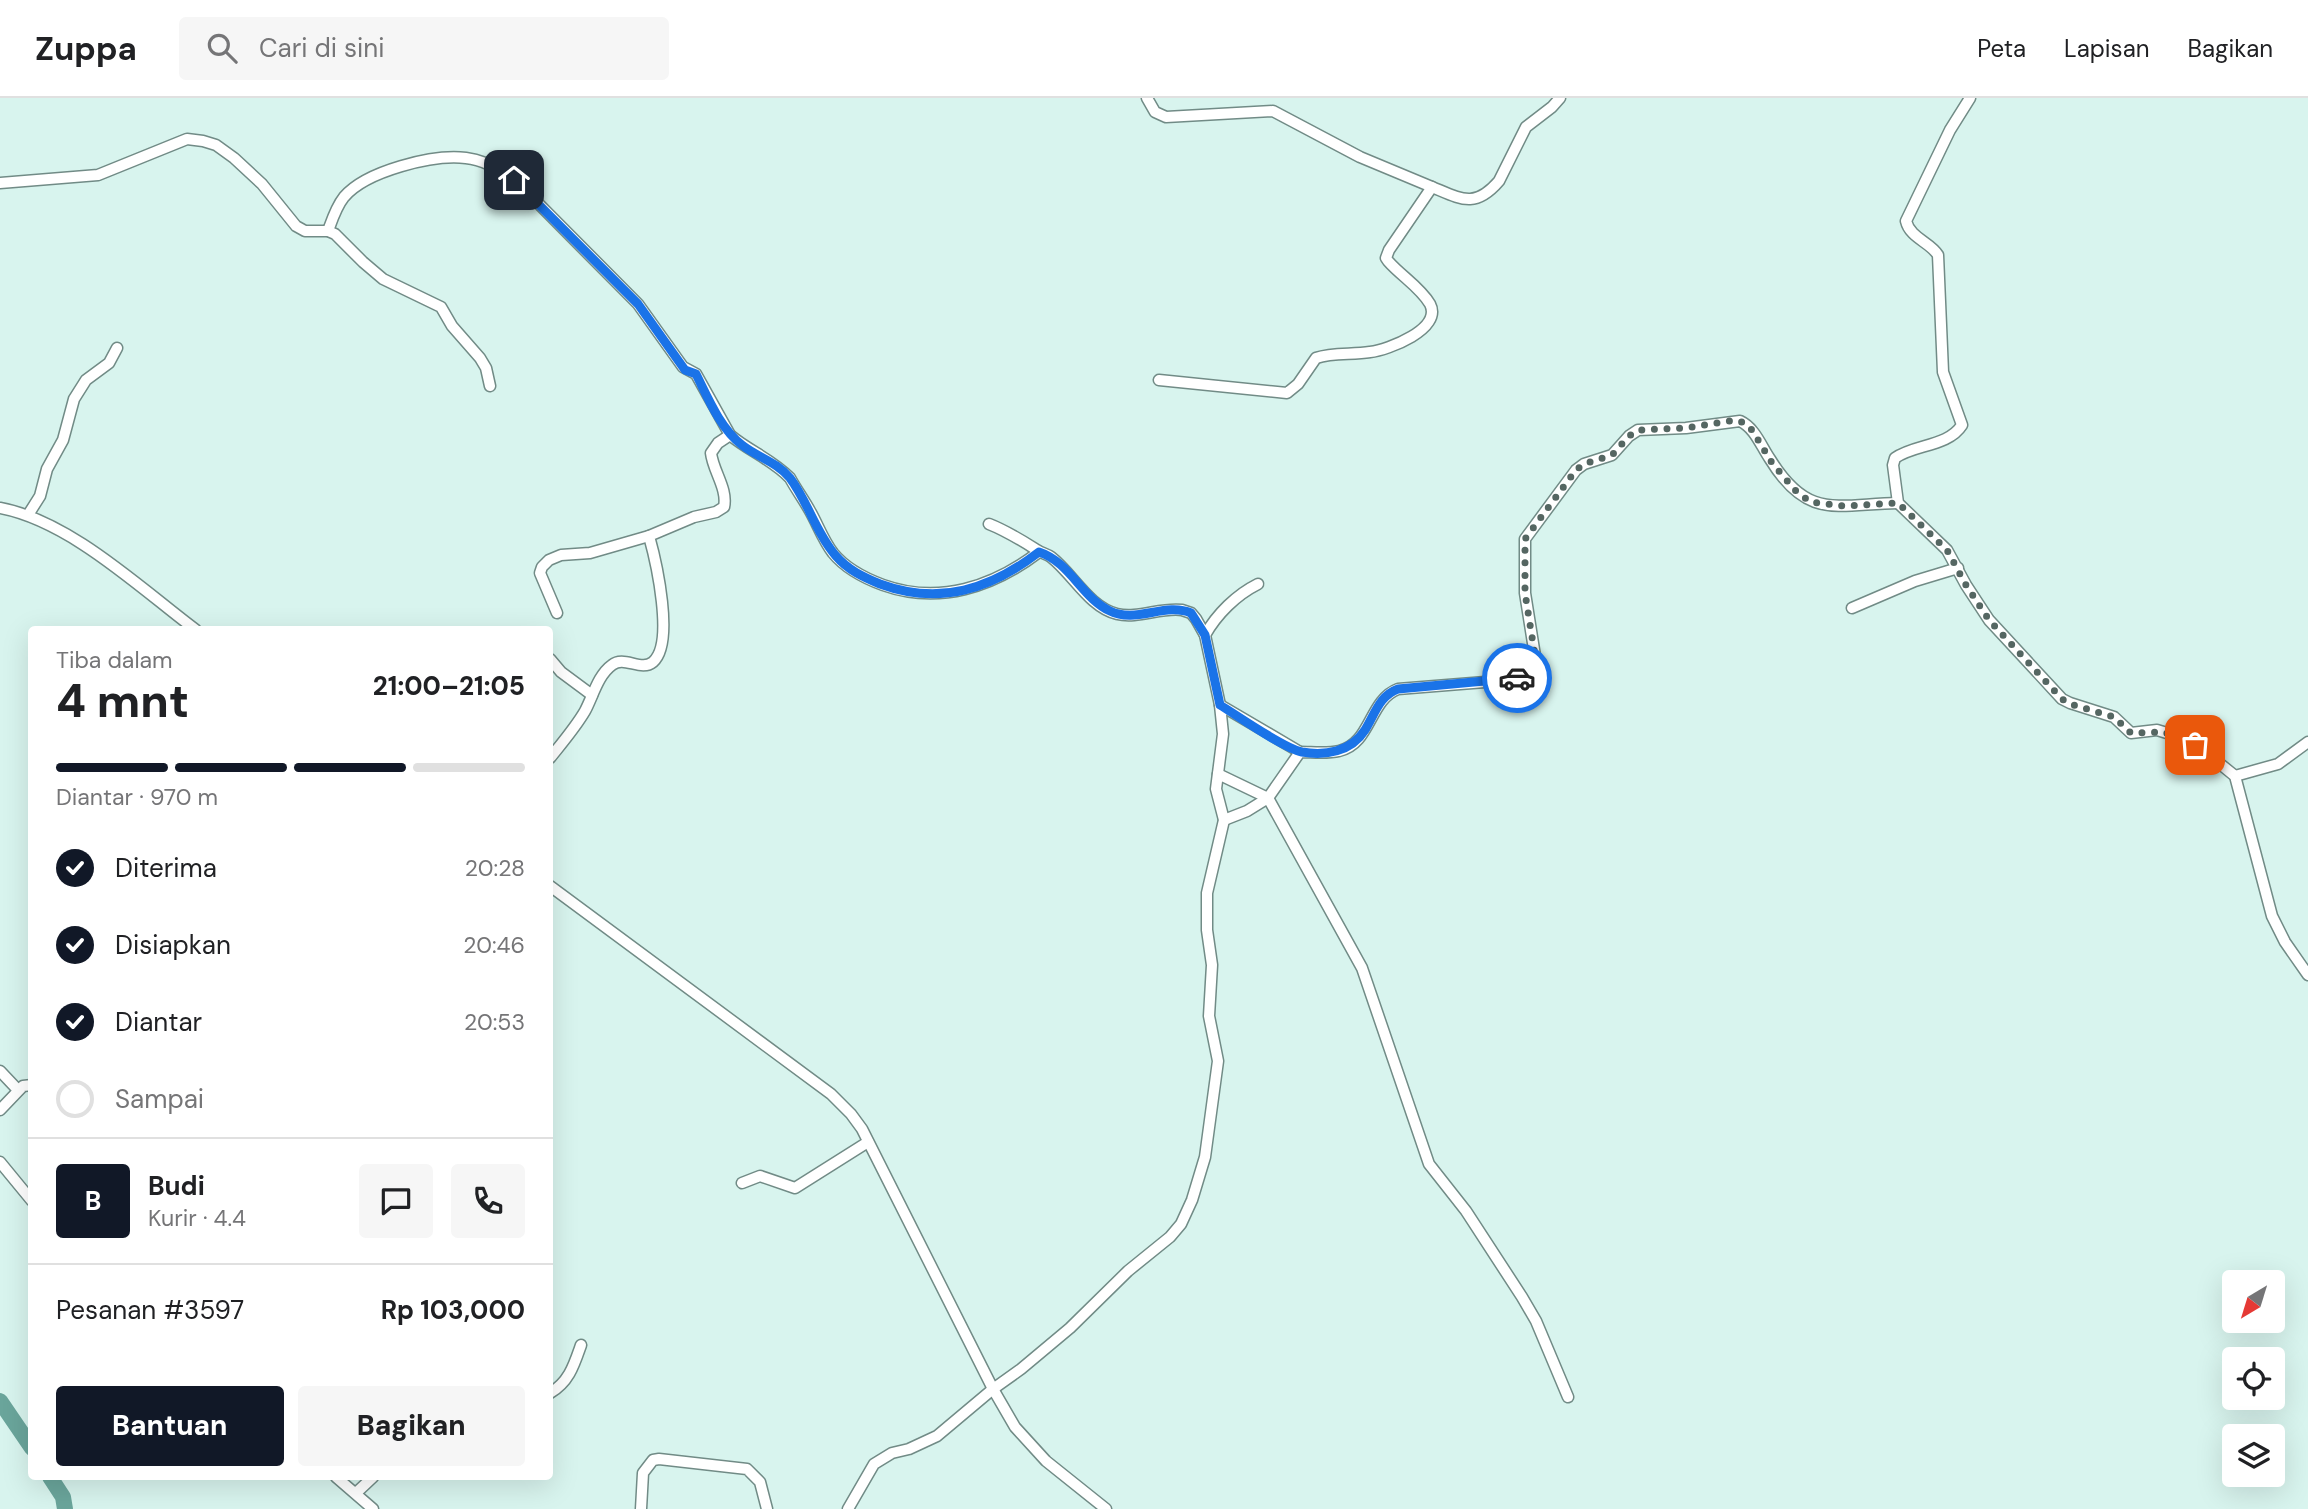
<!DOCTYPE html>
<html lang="id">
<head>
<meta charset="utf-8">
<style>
	body { margin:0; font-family:"DM Sans",sans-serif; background:#f6f6f6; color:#202124; height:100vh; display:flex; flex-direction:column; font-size:26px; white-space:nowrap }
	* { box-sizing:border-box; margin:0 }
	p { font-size:23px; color:#757577 }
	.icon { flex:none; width:38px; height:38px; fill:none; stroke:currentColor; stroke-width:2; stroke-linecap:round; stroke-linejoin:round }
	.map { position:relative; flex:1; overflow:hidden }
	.sheet { position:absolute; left:28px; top:528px; width:525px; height:854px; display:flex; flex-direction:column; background:#fff; border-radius:7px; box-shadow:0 7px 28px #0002 }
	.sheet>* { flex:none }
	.needle { width:46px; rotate:218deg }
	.fabs { position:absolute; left:2222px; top:1172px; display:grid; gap:14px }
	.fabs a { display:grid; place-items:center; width:63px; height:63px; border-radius:7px; background:#fff; box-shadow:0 7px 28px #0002; font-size:35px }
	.pin { position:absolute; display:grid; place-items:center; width:60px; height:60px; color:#fff; margin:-30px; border-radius:14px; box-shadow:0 4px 10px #0006 }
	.courier { position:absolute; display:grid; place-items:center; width:70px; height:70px; margin:-35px; border:5px solid #1a73e8; border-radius:50%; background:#fff; color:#222; box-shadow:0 2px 9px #0007 }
	.head em { font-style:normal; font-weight:800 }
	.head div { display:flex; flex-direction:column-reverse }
	.head { display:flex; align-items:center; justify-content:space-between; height:119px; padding:0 28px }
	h1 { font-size:46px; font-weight:800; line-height:52px }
	.bar { display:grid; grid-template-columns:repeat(4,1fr); gap:10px 7px; align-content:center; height:84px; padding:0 28px }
	.bar i { height:9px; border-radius:5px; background:#e0e0e0 }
	.bar .on { background:#111827 }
	.bar p { grid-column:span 4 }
	.line { display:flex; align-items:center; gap:18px; padding:0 28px; border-top:2px solid #e0e0e0 }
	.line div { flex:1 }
	.round { display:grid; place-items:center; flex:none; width:74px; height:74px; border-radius:7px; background:#f6f6f6 }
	ol { padding:0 28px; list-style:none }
	li { display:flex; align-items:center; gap:21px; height:77px }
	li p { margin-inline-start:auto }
	li .icon { padding:7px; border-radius:50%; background:#111827; color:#fff; stroke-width:4 }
	li:last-child { color:#757577 }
	li i { width:38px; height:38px; border:4px solid #e0e0e0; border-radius:50% }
	.action { display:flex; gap:14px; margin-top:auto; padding:14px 28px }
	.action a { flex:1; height:80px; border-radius:7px; background:#111827; color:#fff; font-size:28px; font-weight:800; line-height:80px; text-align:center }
	.action a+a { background:#f6f6f6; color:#202124 }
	header { display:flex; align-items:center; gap:42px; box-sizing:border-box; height:98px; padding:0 35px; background:#fff; border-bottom:2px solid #e0e0e0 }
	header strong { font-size:33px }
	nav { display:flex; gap:38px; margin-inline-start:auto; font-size:24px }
	.search { width:490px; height:63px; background:#f6f6f6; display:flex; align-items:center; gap:18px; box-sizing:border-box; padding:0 24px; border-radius:7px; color:#757577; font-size:26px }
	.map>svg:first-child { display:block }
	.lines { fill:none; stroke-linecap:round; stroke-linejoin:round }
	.river { stroke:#6aa59b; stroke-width:16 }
	.minor-casing { stroke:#718b86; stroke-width:13 }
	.minor { stroke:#fff; stroke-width:10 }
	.done { stroke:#556662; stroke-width:7; stroke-dasharray:0 12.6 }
	.route { stroke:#1a73e8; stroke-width:9 }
</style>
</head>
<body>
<header>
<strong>Zuppa</strong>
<div class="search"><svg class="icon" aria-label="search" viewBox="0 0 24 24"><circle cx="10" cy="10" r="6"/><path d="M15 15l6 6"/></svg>Cari di sini</div>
<nav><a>Peta</a><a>Lapisan</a><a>Bagikan</a></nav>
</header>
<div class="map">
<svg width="2308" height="1411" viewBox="0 0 2308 1411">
	<rect width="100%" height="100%" fill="#d8f4ee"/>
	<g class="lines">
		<g class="river">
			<path d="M0 1303 32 1350"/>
			<path d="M50 1379 63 1399 65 1411"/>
		</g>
		<g class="minor-casing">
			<g id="minor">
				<path d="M1147 0 1155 14 1166 19 1273 13 1360 59 1432 89"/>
				<path d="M1970 0 1950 32 1906 123C1910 140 1930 144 1938 157L1943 274 1962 327C1948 349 1914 346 1895 360L1893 367 1898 405 1947 452 1966 487 1989 522 2062 601 2070 605 2114 619 2131 635 2157 632 2180 639 2203 652 2235 678 2272 818 2285 844 2308 877"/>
				<path d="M0 85 98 77 187 41 203 43 216 47 234 60 262 86 296 128 305 133H328L335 136 363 164 383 181 441 209 452 228 480 260 486 270 490 288"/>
				<path d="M328 133C332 122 336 109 344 99 366 73 433 56 466 60 484 62 500 71 515 82L638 206 683 269 696 276 730 337 718 345 711 355C713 373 728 391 724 409L716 414 694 419 649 438C656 463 675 545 653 564 641 574 624 557 612 567 598 577 593 598 585 613 575 630 562 645 550 660"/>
				<path d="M1159 282 1287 295 1298 286 1316 260C1333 254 1352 257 1370 254 1388 252 1443 231 1430 206 1420 189 1401 178 1388 163L1386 160 1389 152 1432 89C1461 101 1475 111 1499 83L1526 29 1552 9 1560 0"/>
				<path d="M730 337C749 353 773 362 790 380 796 391 804 402 810 413 818 427 823 442 833 455 846 471 864 480 883 487 939 507 993 489 1039 454"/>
				<path d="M0 410C70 423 140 490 196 532"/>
				<path d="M28 417 40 398 47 371 63 342 74 301 86 282 109 265 117 250"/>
				<path d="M1852 510 1915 483 1958 470"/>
				<path d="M557 515 540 475 542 469 549 462 561 457 590 455 649 438"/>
				<path d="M1205 537C1217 516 1236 497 1258 486"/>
				<path d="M550 561 561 574 592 597"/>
				<path d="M1220 607 1300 654"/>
				<path d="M1218 676 1268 700 1362 870 1429 1066 1466 1113 1522 1199 1536 1223 1568 1299"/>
				<path d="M2235 678 2278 666 2308 644"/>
				<path d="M1224 722 1247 713 1268 700 1300 654C1312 654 1327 656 1339 653 1371 646 1369 602 1398 591L1510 582C1522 579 1532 577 1536 564L1525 495V441L1576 372 1584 366 1612 357 1629 338 1638 332 1686 330 1740 323C1755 330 1761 348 1770 361 1808 423 1837 406 1898 405"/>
				<path d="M550 788 831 996 851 1016 862 1031 993 1291 1015 1329 1046 1363 1106 1411"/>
				<path d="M0 973 18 992"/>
				<path d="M0 1012 23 988 32 987"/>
				<path d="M0 1064 32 1103"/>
				<path d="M742 1085 760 1078 795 1090 868 1044"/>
				<path d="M550 1295C569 1284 574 1267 581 1247"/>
				<path d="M336 1379 373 1411"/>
				<path d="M356 1395 373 1379"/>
				<path d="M641 1411 643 1375 653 1362 659 1361 747 1371 760 1384 767 1411"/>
				<path d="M848 1411 874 1366 892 1355 909 1351 937 1338 993 1291 1021 1271 1070 1230 1128 1173 1170 1139 1181 1126 1192 1102 1205 1059 1218 963 1209 918 1212 867 1207 832V795L1224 722 1216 691 1223 636 1220 607 1205 537 1196 521 1191 515 1182 512C1161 509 1138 521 1117 516 1089 509 1073 476 1051 459 1047 456 1041 455 1037 452 1021 442 1007 433 989 426"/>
			</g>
		</g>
		<use href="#minor" class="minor"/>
	</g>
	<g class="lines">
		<path class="done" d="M1517 580 1531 573 1536 564 1525 495V441L1576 372 1584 366 1612 357 1629 338 1639 332 1686 330 1735 322 1745 325 1752 332 1772 365 1795 392 1810 404 1843 408 1898 405 1947 452 1966 487 1989 522 2062 601 2070 606 2114 619 2131 635 2164 634 2195 647"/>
		<path class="route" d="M514 82 638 206 685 272 696 276C708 300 720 330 742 347 757 359 777 364 790 380 808 404 816 435 836 458 848 472 863 479 880 486 940 508 991 491 1039 454 1070 464 1082 500 1110 513 1136 526 1165 504 1191 515L1205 537 1220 607C1238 618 1283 650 1302 654 1325 658 1351 654 1365 632 1375 616 1379 598 1398 591L1517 580"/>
	</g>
</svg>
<div class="fabs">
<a><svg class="needle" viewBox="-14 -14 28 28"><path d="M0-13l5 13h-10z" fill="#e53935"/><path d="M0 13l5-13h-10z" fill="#757577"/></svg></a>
<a><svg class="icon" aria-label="locate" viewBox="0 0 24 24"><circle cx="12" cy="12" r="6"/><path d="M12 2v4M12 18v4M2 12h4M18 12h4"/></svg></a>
<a><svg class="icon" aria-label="layers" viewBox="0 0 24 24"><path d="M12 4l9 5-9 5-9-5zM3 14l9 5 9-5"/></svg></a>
</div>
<div class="pin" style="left:2195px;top:647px;background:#ea580c"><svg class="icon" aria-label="bag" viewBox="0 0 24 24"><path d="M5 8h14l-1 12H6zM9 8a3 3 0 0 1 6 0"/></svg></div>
<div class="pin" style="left:514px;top:82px;background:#1f2937"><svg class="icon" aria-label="home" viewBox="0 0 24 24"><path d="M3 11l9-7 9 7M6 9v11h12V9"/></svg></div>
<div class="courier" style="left:1517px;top:580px"><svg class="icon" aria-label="car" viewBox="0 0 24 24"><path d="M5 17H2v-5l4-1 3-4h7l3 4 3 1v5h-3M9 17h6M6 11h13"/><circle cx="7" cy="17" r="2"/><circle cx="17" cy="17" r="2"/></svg></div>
<section class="sheet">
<div class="head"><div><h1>4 mnt</h1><p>Tiba dalam</p></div><em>21:00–21:05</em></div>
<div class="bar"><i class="on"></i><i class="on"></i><i class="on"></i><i></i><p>Diantar · 970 m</p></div>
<ol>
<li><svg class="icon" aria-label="check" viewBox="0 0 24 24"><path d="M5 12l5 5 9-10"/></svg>Diterima<p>20:28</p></li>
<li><svg class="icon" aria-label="check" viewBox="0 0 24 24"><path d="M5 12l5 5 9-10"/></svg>Disiapkan<p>20:46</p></li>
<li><svg class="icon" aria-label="check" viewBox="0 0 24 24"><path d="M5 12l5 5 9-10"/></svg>Diantar<p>20:53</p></li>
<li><i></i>Sampai</li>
</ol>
<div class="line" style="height:126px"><b class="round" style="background:#111827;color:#fff">B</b><div><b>Budi</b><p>Kurir · 4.4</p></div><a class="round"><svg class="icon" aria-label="chat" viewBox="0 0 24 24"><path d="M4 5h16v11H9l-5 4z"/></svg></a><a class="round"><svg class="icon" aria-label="phone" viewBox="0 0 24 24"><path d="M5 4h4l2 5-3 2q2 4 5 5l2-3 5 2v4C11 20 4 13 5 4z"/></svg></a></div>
<div class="line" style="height:91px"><div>Pesanan #3597</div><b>Rp 103,000</b></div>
<div class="action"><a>Bantuan</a><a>Bagikan</a></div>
</section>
</div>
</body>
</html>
